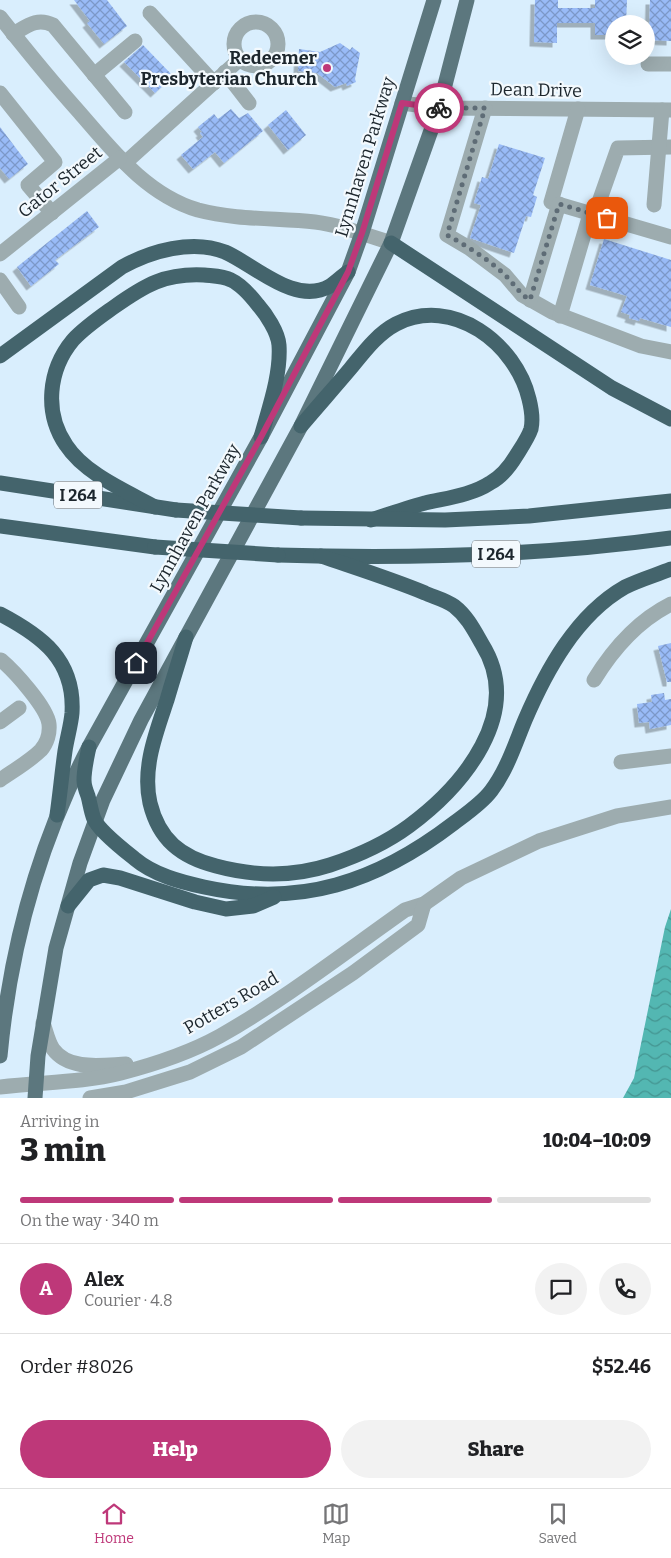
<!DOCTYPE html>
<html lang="en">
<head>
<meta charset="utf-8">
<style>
	body { margin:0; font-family:Bitter,serif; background:#f2f2f2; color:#202124; height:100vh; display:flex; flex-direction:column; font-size:19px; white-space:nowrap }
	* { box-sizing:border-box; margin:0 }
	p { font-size:16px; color:#757577 }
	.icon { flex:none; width:28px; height:28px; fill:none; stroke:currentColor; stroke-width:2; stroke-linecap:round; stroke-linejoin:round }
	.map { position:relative; height:1098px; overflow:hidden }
	.side { display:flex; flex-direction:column; background:#fff; flex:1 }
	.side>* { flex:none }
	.fabs { position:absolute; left:605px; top:15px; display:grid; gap:10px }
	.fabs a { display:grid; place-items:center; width:50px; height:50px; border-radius:50%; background:#fff; box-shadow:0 5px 20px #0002; font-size:25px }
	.pin { position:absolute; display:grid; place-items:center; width:42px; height:42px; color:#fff; margin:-21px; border-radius:10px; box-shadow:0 2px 8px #0006 }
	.courier { position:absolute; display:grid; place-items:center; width:50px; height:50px; margin:-25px; border:4px solid #be3879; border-radius:50%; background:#fff; color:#222; box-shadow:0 1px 6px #0007 }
	.head em { font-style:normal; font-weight:800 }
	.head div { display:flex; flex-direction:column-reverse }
	.head { display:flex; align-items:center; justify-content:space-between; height:85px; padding:0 20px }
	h1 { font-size:32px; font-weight:800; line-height:38px }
	.bar { display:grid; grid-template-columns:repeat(4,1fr); gap:8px 5px; align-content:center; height:60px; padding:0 20px }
	.bar i { height:6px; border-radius:4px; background:#e0e0e0 }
	.bar .active { background:#be3879 }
	.bar p { grid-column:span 4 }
	.line { display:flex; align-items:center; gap:12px; padding:0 20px; border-top:1px solid #e0e0e0 }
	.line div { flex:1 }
	.round { display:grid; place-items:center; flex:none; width:52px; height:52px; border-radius:26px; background:#f2f2f2 }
	.action { display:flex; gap:10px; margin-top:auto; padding:10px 20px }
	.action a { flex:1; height:58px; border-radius:30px; background:#be3879; color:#fff; font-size:20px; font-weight:800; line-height:58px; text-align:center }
	.action a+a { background:#f2f2f2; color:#202124 }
	.tab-bar { display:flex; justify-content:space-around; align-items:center; height:70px; border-top:1px solid #e0e0e0; background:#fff; font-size:14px; color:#757577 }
	.tab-bar a { display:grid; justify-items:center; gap:2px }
	.tab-bar .active { color:#be3879 }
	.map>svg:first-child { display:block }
	.water { fill:url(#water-waves) }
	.building { fill:url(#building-cross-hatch); filter:url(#shadow) }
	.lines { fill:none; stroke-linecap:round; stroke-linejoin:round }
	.minor { stroke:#9dacaf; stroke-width:15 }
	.major { stroke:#5c777e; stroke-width:15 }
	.highway { stroke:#44646c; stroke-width:15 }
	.highway-bridge { stroke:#44646c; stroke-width:15 }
	.done { stroke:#5e6c76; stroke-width:5; stroke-dasharray:0 9 }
	.route { stroke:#be3879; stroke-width:6 }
	.poi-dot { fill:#be3879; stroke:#f3f9fd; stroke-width:2 }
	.labels { text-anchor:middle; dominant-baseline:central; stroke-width:4.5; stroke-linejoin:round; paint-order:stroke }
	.shield { fill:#f3f9fd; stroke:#5c656b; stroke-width:1 }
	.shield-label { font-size:16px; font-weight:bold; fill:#1c262d }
	.poi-label { font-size:18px; font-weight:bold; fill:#1c262d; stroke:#f3f9fd; text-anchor:end }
	.street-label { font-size:18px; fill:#1c262d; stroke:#f3f9fd }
</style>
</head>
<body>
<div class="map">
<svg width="671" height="1098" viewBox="0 0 671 1098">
	<defs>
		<pattern id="water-waves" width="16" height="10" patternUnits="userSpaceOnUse" patternTransform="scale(1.25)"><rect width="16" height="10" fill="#53b7b2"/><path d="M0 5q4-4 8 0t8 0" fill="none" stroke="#449591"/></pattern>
		<pattern id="building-cross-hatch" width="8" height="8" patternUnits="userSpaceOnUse" patternTransform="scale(1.25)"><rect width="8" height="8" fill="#99bbf7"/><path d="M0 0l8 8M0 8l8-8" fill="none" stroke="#7c98c8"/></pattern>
		<filter id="shadow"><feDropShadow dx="-4.5" dy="4.5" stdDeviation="0" flood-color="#0004"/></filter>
	</defs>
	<rect width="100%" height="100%" fill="#d9eefd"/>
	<path class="water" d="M671 909V1098H623L634 1078 665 927Z"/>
	<g class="building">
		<path d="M74 0H107L127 26 104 44 87 23 90 21Z"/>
		<path d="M535 0H558V8H595V0H627L626 24H614V35H595V23H557V43L534 42Z"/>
		<path d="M650 0H671V41L649 40Z"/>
		<path d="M340 43 350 50 352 47 360 53 355 79 356 82 347 86 346 83 335 87 317 73 298 71 299 49 320 52Z"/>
		<path d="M143 45 173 76 155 93 124 62Z"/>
		<path d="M231 109 239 118 248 113 263 131 224 163 215 152 193 169 181 155 203 137 200 133 202 132 198 127 214 114 218 119Z"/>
		<path d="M286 110 306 135 288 150 268 125Z"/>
		<path d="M0 127 28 164 9 179 0 168Z"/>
		<path d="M499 144 545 158 533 195 537 197 531 217 526 216 514 253 470 238 481 205 474 203 482 177 488 179Z"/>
		<path d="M87 211 99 227 55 260 59 264 31 286 17 267Z"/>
		<path d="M604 239 671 260V327L640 318 639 321 629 318 630 315 621 312 627 296 590 285Z"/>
		<path d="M671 643V682H667L658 646Z"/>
		<path d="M664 693 665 700 671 699V725L650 729 649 722 639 723 637 704 652 702 651 695Z"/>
	</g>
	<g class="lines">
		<g class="minor">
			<path d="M150 13 214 83"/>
			<path d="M0 17C26 50 52 82 80 113 113 151 147 195 198 210 236 220 276 218 315 222 340 225 367 235 391 243"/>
			<circle cx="256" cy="44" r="22"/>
			<path d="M13 34C27 26 37 17 53 25L125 112"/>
			<path d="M648 64H671"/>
			<path d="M225 72 249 103"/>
			<path d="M94 75 135 41"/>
			<path d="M0 93 55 162 28 185 52 213"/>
			<path d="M402 103 439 108 671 110"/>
			<path d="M485 108 447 235 469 248 505 275 522 295 552 312 641 346 671 352"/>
			<path d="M578 109 551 202 671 237"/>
			<path d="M125 163 240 59"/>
			<path d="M599 202 618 148 671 147"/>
			<path d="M654 205 662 110"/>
			<path d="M0 254 120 158"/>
			<path d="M0 280 19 307"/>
			<path d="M530 300 559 204"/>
			<path d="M560 316 590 214"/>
			<path d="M594 680C613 649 637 621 671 604"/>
			<path d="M0 722 19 708"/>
			<path d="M621 762 671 756"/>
			<path d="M0 780C13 771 30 761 41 750 47 743 50 733 49 724 47 707 14 671 1 660"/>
			<path d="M43 1023C46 1031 48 1042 53 1049 69 1071 102 1065 126 1064"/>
			<path d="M0 1087C40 1082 82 1083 121 1073 152 1065 191 1052 220 1036 285 999 344 953 405 910L424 904 461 878 539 841 617 816 671 807"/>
			<path d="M90 1098 126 1092 190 1072 241 1047 353 973 418 925 424 904"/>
		</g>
		<g class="major">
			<path d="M0 1056C10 949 39 843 89 747L261 437 348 272 362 233 434 0"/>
			<path d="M35 1098 38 1056 56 948 80 863 103 800 141 720 301 426 391 243 439 108 467 0"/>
		</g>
		<g class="highway">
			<path d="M391 243 612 388 671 419"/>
			<path d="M0 356 122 267C151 251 192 239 225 252 255 265 295 306 330 286 336 282 342 276 348 272"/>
			<path d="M301 426C317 407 334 388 350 369 364 352 377 334 396 324 453 295 516 344 529 399 531 407 533 420 531 429 528 438 521 448 516 456 510 466 501 477 490 483 472 495 446 498 425 503 407 508 389 514 371 520"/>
			<path d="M0 483 176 510"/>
			<path d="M155 507C126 491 85 474 66 445 44 413 48 370 73 340 85 327 100 317 114 307 145 285 165 273 204 275 212 276 223 276 231 280 242 285 251 296 258 305 266 314 278 332 279 345 281 375 269 408 261 437"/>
			<path d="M301 518 445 520 529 516 671 501"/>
			<path d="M0 526 155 547"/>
			<path d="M278 555C409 559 541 556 671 538"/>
			<path d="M0 614C42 636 75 660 72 713 71 725 67 738 65 751 62 772 60 794 57 815"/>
			<path d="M186 637C180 658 173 679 167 700 156 733 142 768 150 803 159 840 181 857 216 866 253 876 293 877 330 865 357 856 386 843 409 826 463 786 525 713 482 644 474 630 467 616 454 606 446 600 434 597 425 593 391 579 356 568 321 556"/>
			<path d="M89 747C87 757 84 769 84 780 84 785 86 791 88 796 90 803 91 812 94 819 99 831 125 851 135 859 154 875 181 882 204 887 300 908 377 882 454 823 466 814 482 803 491 791 507 770 515 744 525 720 546 671 576 615 625 587 639 580 656 575 671 569"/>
			<path d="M68 906 89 880 103 875 120 878 195 902 226 909 253 906 274 897"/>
		</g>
		<g class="highway-bridge">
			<path d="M176 510 301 518"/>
			<path d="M155 547 278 555"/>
		</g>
	</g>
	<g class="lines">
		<path class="done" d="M439 108H485L447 235C467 246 488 259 505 275 514 284 519 293 530 300L559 204 607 218"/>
		<path class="route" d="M136 663 261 437 348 272 362 233 402 103 439 108"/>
	</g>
	<circle class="poi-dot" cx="327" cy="68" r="5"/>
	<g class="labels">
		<g class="shield">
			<rect x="54" y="481.5" width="48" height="27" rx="4"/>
			<rect x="472" y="540.5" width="48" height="27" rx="4"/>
		</g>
		<g class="shield-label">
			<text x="78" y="495">I 264</text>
			<text x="496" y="554">I 264</text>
		</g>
		<g class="poi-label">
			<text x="317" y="58">Redeemer<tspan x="317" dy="21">Presbyterian Church</tspan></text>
		</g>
		<g class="street-label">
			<text transform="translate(536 90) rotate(1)">Dean Drive</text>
			<text transform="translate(365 157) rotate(-73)">Lynnhaven Parkway</text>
			<text transform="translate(60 182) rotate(-39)">Gator Street</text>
			<text transform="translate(195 518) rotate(-61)">Lynnhaven Parkway</text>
			<text transform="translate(231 1003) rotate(-30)">Potters Road</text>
		</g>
	</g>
</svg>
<div class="fabs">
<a><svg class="icon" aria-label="layers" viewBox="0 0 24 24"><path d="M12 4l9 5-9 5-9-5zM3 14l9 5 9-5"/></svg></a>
</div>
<div class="pin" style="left:607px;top:218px;background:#ea580c"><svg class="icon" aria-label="bag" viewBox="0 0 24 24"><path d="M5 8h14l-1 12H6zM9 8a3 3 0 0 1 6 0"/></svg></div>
<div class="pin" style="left:136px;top:663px;background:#1f2937"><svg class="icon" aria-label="home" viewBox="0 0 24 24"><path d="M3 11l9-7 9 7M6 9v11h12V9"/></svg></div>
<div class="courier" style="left:439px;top:108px"><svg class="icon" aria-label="bike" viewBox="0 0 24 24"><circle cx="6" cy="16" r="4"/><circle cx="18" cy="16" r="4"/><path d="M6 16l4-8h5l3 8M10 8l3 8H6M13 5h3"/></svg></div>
</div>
<section class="side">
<div class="head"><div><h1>3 min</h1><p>Arriving in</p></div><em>10:04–10:09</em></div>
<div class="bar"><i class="active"></i><i class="active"></i><i class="active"></i><i></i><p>On the way · 340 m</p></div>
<div class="line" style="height:90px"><b class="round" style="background:#be3879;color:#fff">A</b><div><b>Alex</b><p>Courier · 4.8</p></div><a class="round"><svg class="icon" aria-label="chat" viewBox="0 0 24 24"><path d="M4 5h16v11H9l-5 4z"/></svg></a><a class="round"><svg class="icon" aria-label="phone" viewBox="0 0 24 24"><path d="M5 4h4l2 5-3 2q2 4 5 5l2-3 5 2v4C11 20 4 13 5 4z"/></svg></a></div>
<div class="line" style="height:65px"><div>Order #8026</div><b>$52.46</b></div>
<div class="action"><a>Help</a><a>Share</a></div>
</section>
<nav class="tab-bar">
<a class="active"><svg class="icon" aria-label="home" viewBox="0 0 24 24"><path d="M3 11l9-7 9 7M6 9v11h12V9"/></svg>Home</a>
<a><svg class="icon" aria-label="map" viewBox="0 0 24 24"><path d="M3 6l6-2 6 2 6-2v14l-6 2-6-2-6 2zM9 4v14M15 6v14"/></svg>Map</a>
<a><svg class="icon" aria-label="saved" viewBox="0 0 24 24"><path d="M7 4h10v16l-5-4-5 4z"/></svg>Saved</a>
</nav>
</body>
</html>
